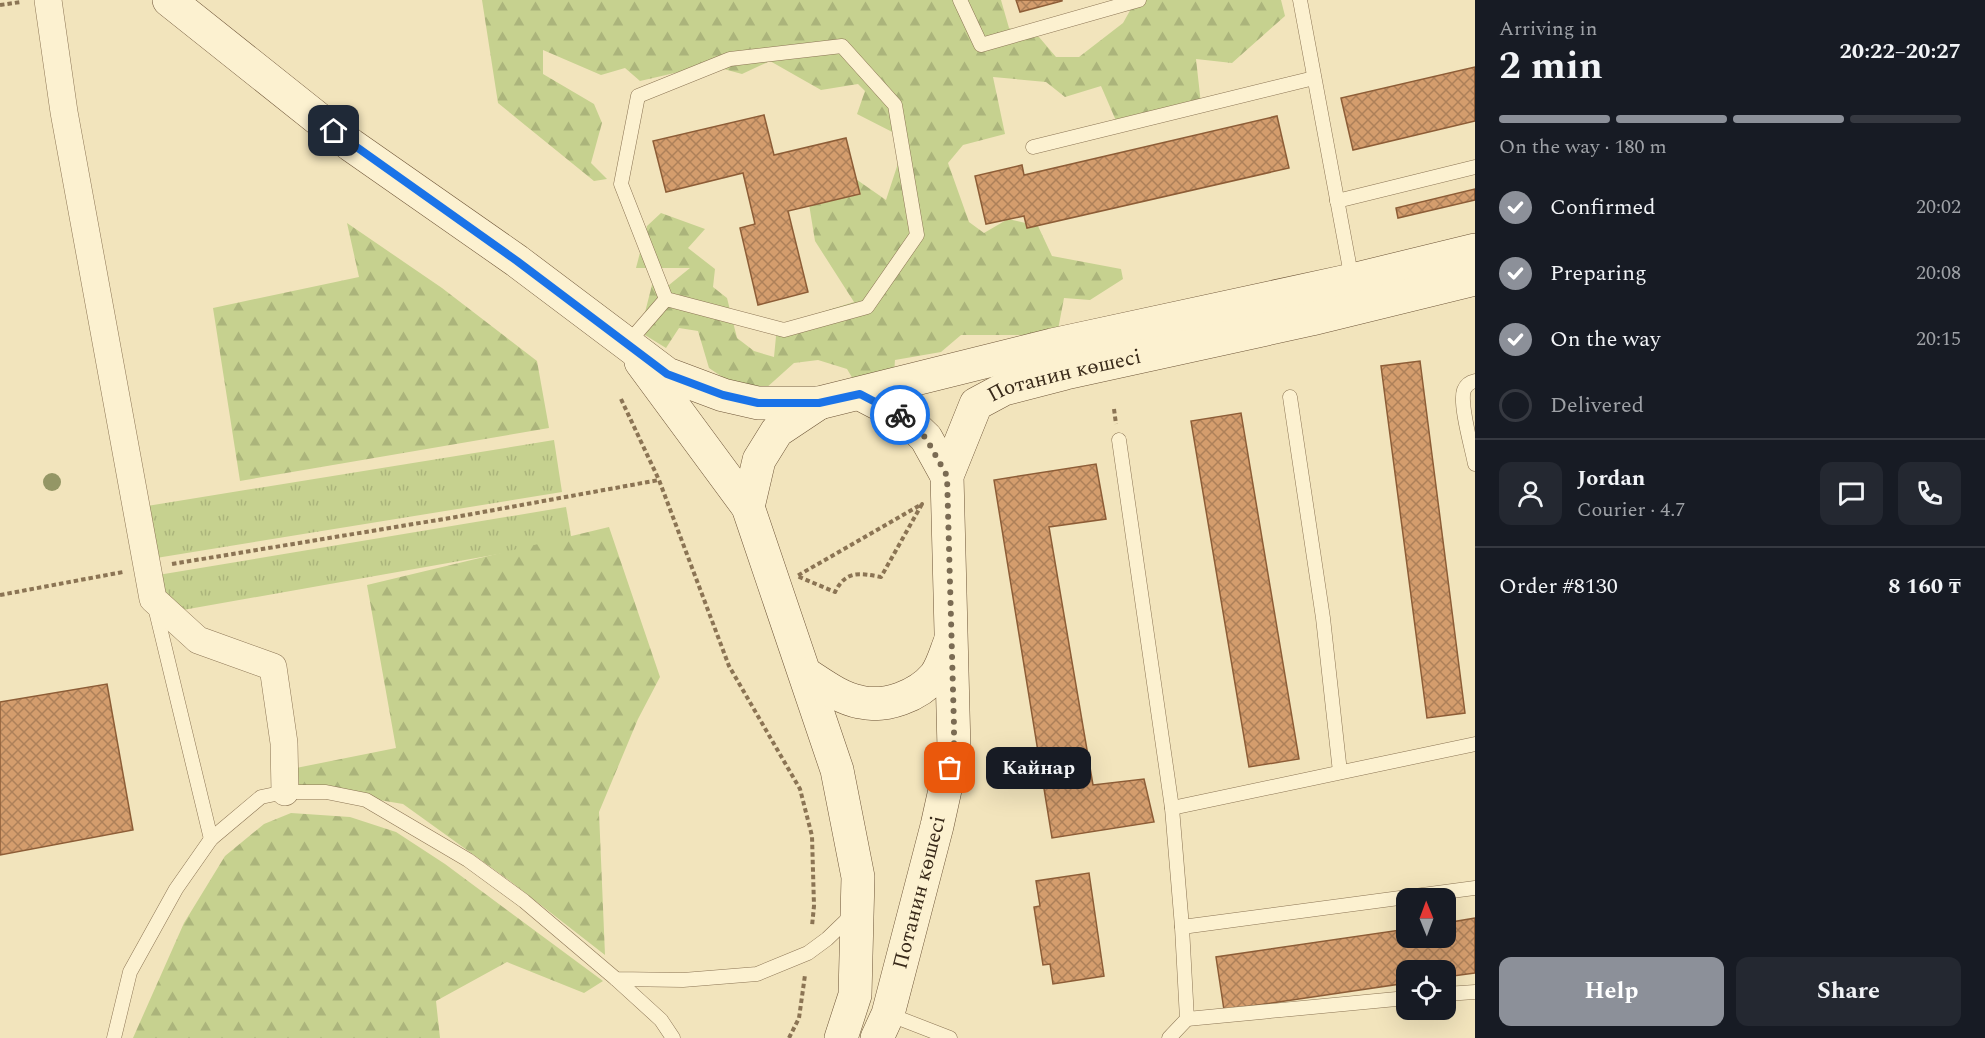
<!DOCTYPE html>
<html lang="en">
<head>
<meta charset="utf-8">
<style>
	body { margin:0; font-family:Spectral,serif; background:#242831; color:#f1f3f6; height:100vh; display:flex; flex-direction:column; font-size:22px; white-space:nowrap }
	* { box-sizing:border-box; margin:0 }
	p { font-size:20px; color:#9ea1a6 }
	.icon { flex:none; width:33px; height:33px; fill:none; stroke:currentColor; stroke-width:2; stroke-linecap:round; stroke-linejoin:round }
	.map { position:relative; flex:1; overflow:hidden }
	.side { display:flex; flex-direction:column; background:#171b24; width:510px }
	.side>* { flex:none }
	.needle { width:39px; rotate:359deg }
	.controls { position:absolute; left:1396px; top:888px; display:grid; gap:12px }
	.controls a { display:grid; place-items:center; width:60px; height:60px; border-radius:12px; background:#171b24; box-shadow:0 6px 24px #0002; font-size:30px }
	.pin { position:absolute; display:grid; place-items:center; width:51px; height:51px; color:#fff; margin:-26px; border-radius:12px; box-shadow:0 3px 9px #0006 }
	.courier { position:absolute; display:grid; place-items:center; width:60px; height:60px; margin:-30px; border:4px solid #1a73e8; border-radius:50%; background:#fff; color:#222; box-shadow:0 2px 8px #0007 }
	.bubble { position:absolute; height:42px; border-radius:12px; background:#171b24; box-shadow:0 6px 24px #0002; font-size:20px; font-weight:700; line-height:42px; text-align:center }
	.head em { font-style:normal; font-weight:700 }
	.head div { display:flex; flex-direction:column-reverse }
	.head { display:flex; align-items:center; justify-content:space-between; height:102px; padding:0 24px }
	h1 { font-size:39px; font-weight:700; line-height:45px }
	.bar { display:grid; grid-template-columns:repeat(4,1fr); gap:9px 6px; align-content:center; height:72px; padding:0 24px }
	.bar i { height:8px; border-radius:4px; background:#363941 }
	.bar .on { background:#8c9099 }
	.bar p { grid-column:span 4 }
	.line { display:flex; align-items:center; gap:15px; padding:0 24px; border-top:2px solid #363941 }
	.line div { flex:1 }
	.round { display:grid; place-items:center; flex:none; width:63px; height:63px; border-radius:12px; background:#242831 }
	ol { padding:0 24px; list-style:none }
	li { display:flex; align-items:center; gap:18px; height:66px }
	li p { margin-inline-start:auto }
	li .icon { padding:6px; border-radius:50%; background:#8c9099; color:#fff; stroke-width:4 }
	li:last-child { color:#9ea1a6 }
	li i { width:33px; height:33px; border:3px solid #363941; border-radius:50% }
	.button { display:flex; gap:12px; margin-top:auto; padding:12px 24px }
	.button a { flex:1; height:69px; border-radius:12px; background:#8c9099; color:#fff; font-size:24px; font-weight:700; line-height:69px; text-align:center }
	.button a+a { background:#242831; color:#f1f3f6 }
	main { display:flex; flex:1; min-height:0 }
	.map>svg:first-child { display:block }
	.grass { fill:url(#grass-tufts) }
	.forest { fill:url(#forest-firs) }
	.building { fill:url(#building-cross-hatch); stroke:#8d5d37; stroke-width:1.5 }
	.lines { fill:none; stroke-linecap:round; stroke-linejoin:round }
	.lane-casing { stroke:#8b7454; stroke-width:15 }
	.street-casing { stroke:#8b7454; stroke-width:28 }
	.secondary-casing { stroke:#6d5437; stroke-width:34 }
	.path { stroke:#8b7454; stroke-width:4; stroke-dasharray:4.5 3; stroke-linecap:butt }
	.lane { stroke:#fcf1d0; stroke-width:14 }
	.street { stroke:#fcf1d0; stroke-width:27 }
	.secondary { stroke:#fcf1d0; stroke-width:33 }
	.tree { fill:#949665 }
	.done { stroke:#7a6b53; stroke-width:6; stroke-dasharray:0 10.8 }
	.route { stroke:#1a73e8; stroke-width:8 }
	.labels { text-anchor:middle; dominant-baseline:central; stroke-width:6; stroke-linejoin:round; paint-order:stroke }
	.street-label { font-size:21px; fill:#392a1a; stroke:#f9eecc }
</style>
</head>
<body>
<main>
<div class="map">
<svg width="1475" height="1038" viewBox="0 0 1475 1038">
	<defs>
		<pattern id="grass-tufts" width="24" height="20" patternUnits="userSpaceOnUse" patternTransform="scale(1.5)"><rect width="24" height="20" fill="#c6d18f"/><path d="M3 7l-1-3M5 7V3M7 7l1-3M15 17l-1-3M17 17v-4M19 17l1-3" fill="none" stroke="#abb47b"/></pattern>
		<pattern id="forest-firs" width="22" height="20" patternUnits="userSpaceOnUse" patternTransform="scale(1.5)"><rect width="22" height="20" fill="#c6d18f"/><path d="M5 1l3.5 6h-7zM16 11l3.5 6h-7z" fill="#abb47b"/></pattern>
		<pattern id="building-cross-hatch" width="8" height="8" patternUnits="userSpaceOnUse" patternTransform="scale(1.5)"><rect width="8" height="8" fill="#d49d6d"/><path d="M0 0l8 8M0 8l8-8" fill="none" stroke="#ad8059"/></pattern>
	</defs>
	<rect width="100%" height="100%" fill="#f2e4bc"/>
	<g class="grass">
		<path d="M554 440 562 492 150 559 141 507Z"/>
		<path d="M566 507 572 541 166 613 158 575Z"/>
	</g>
	<g class="forest">
		<path d="M482 0H1001L1009 28 1039 37 1056 57H1079L1123 23 1136 0H1281L1285 16 1232 63 1196 59 1201 104 1117 123 1101 86 1065 97 1046 82 993 77 1005 134 963 145 948 163 969 222 984 233 1008 219 1038 226 1052 256 1121 269 1123 279 1090 300 1064 298 1057 335H961L941 352 895 360 894 374 859 389 847 369 818 360 794 363 765 389 737 387 709 368 698 331 679 328 666 348 640 332 652 285H669L690 268H636L647 226 661 213 705 229 688 248 715 269 713 287 727 298 737 338 754 351 774 357 777 326 854 302 815 241 808 198 850 175 886 200 906 139 857 114 865 91 858 84 821 90 770 61 742 74 709 65 640 81 625 68 601 75 543 50V74L594 104 602 123 591 163 607 179 594 181 498 103Z"/>
		<path d="M347 223 442 288 537 361 549 428 240 481 213 308 359 277Z"/>
		<path d="M609 527 660 677 638 719 599 812 605 955 510 881 403 804 290 785 296 768 396 748 367 585Z"/>
		<path d="M291 813 350 817 396 832 445 864 603 981 584 993 507 962 436 1001 440 1038H133L184 923 225 856 264 824Z"/>
	</g>
	<g class="building">
		<path d="M1016 0H1062V1L1020 12Z"/>
		<path d="M1475 67V121L1353 150 1341 98Z"/>
		<path d="M764 115 774 155 846 138 860 194 788 211 808 292 758 305 740 228 755 224 743 173 666 192 653 141Z"/>
		<path d="M1277 116 1289 168 1027 228 1024 216 986 224 975 176 1022 165 1024 175Z"/>
		<path d="M1475 189V200L1398 218 1396 208Z"/>
		<path d="M1420 361 1465 713 1427 718 1381 366Z"/>
		<path d="M1241 413 1299 759 1249 767 1191 421Z"/>
		<path d="M1096 464 1106 519 1049 527 1093 785 1144 779 1154 822 1052 838 994 480Z"/>
		<path d="M107 684 133 830 0 855V702Z"/>
		<path d="M1089 873 1104 976 1053 984 1050 964 1043 965 1034 907 1040 906 1036 881Z"/>
		<path d="M1475 918V973L1446 977V970H1407V983L1224 1010 1216 957 1407 929V938H1446V923Z"/>
	</g>
	<g class="lines">
		<g class="lane-casing">
			<g id="lane">
				<path d="M960 0 981 45 1139 0"/>
				<path d="M1300 0 1352 280"/>
				<path d="M1033 147 1314 78"/>
				<path d="M1337 201 1475 167"/>
				<path d="M627 344 666 299 784 330 867 307 917 235 895 105 842 46 730 59 638 96 621 184 666 299"/>
				<path d="M1475 381C1470 382 1466 385 1464 390 1459 404 1472 448 1475 464"/>
				<path d="M1290 397 1323 618 1340 772"/>
				<path d="M1119 440 1172 808 1182 927 1187 1019 1169 1038"/>
				<path d="M155 607 211 839"/>
				<path d="M1172 808 1475 744"/>
				<path d="M1182 927 1475 888"/>
				<path d="M616 979 661 1020 673 1038"/>
				<path d="M1446 994 1475 992"/>
				<path d="M888 1014 950 1038"/>
				<path d="M1187 1019 1407 998"/>
				<path d="M114 1038 130 972 176 889 211 839 261 797 285 792H326L366 800 468 860 524 901 616 979 683 980 757 974 808 953 827 939 853 914"/>
			</g>
		</g>
		<g class="street-casing">
			<path id="street" d="M48 0 64 112 153 599 198 640 273 667 284 743 285 792"/>
		</g>
		<g class="secondary-casing">
			<g id="secondary">
				<path d="M169 0 351 145 517 261 667 374 723 395 758 403H819L1052 345 1352 280 1475 250"/>
				<path d="M641 362 748 507 837 770 858 877 855 995 841 1038"/>
				<path d="M860 394 904 417 926 438 947 476"/>
				<path d="M748 507 759 460 777 431 819 403"/>
				<path d="M806 674C823 685 840 698 860 702 886 708 918 696 935 676 942 667 946 652 950 642"/>
				<path id="s1" d="M877 1038 888 1014 937 826 954 749 947 476 976 404 1004 389 1066 373 1312 319 1475 279"/>
			</g>
		</g>
		<g class="path">
			<path d="M0 5 21 2"/>
			<path d="M621 399 659 480 729 666 800 789 812 836 814 906 812 926"/>
			<path d="M1114 409 1116 424"/>
			<path d="M922 504 881 577C860 573 846 570 835 592L797 576Z"/>
			<path d="M172 564 450 518 659 480"/>
			<path d="M0 595 123 572"/>
			<path d="M789 1038 799 1018 805 975"/>
		</g>
		<use href="#lane" class="lane"/>
		<use href="#street" class="street"/>
		<use href="#secondary" class="secondary"/>
	</g>
	<circle class="tree" cx="52" cy="482" r="9"/>
	<g class="lines">
		<path class="done" d="M900 415 926 438 947 476 954 726V748L950 768"/>
		<path class="route" d="M334 131 517 261 667 374 723 395 758 403H819L860 394 900 415"/>
	</g>
	<g class="labels">
		<g class="street-label">
			<text stroke="none"><textPath href="#s1" startOffset="744">Потанин көшесі</textPath></text>
			<text stroke="none"><textPath href="#s1" startOffset="152">Потанин көшесі</textPath></text>
		</g>
	</g>
</svg>
<div class="controls">
<a><svg class="needle" viewBox="-14 -14 28 28"><path d="M0-13l5 13h-10z" fill="#e53935"/><path d="M0 13l5-13h-10z" fill="#9ea1a6"/></svg></a>
<a><svg class="icon" aria-label="locate" viewBox="0 0 24 24"><circle cx="12" cy="12" r="6"/><path d="M12 2v4M12 18v4M2 12h4M18 12h4"/></svg></a>
</div>
<div class="pin" style="left:950px;top:768px;background:#ea580c"><svg class="icon" aria-label="bag" viewBox="0 0 24 24"><path d="M5 8h14l-1 12H6zM9 8a3 3 0 0 1 6 0"/></svg></div>
<div class="pin" style="left:334px;top:131px;background:#1f2937"><svg class="icon" aria-label="home" viewBox="0 0 24 24"><path d="M3 11l9-7 9 7M6 9v11h12V9"/></svg></div>
<div class="courier" style="left:900px;top:415px"><svg class="icon" aria-label="bike" viewBox="0 0 24 24"><circle cx="6" cy="16" r="4"/><circle cx="18" cy="16" r="4"/><path d="M6 16l4-8h5l3 8M10 8l3 8H6M13 5h3"/></svg></div>
<div class="bubble" style="left:986px;top:747px;width:105px">Кайнар</div>
</div>
<section class="side">
<div class="head"><div><h1>2 min</h1><p>Arriving in</p></div><em>20:22–20:27</em></div>
<div class="bar"><i class="on"></i><i class="on"></i><i class="on"></i><i></i><p>On the way · 180 m</p></div>
<ol>
<li><svg class="icon" aria-label="check" viewBox="0 0 24 24"><path d="M5 12l5 5 9-10"/></svg>Confirmed<p>20:02</p></li>
<li><svg class="icon" aria-label="check" viewBox="0 0 24 24"><path d="M5 12l5 5 9-10"/></svg>Preparing<p>20:08</p></li>
<li><svg class="icon" aria-label="check" viewBox="0 0 24 24"><path d="M5 12l5 5 9-10"/></svg>On the way<p>20:15</p></li>
<li><i></i>Delivered</li>
</ol>
<div class="line" style="height:108px"><a class="round"><svg class="icon" aria-label="person" viewBox="0 0 24 24"><circle cx="12" cy="8" r="4"/><path d="M4 21q1-7 8-7t8 7"/></svg></a><div><b>Jordan</b><p>Courier · 4.7</p></div><a class="round"><svg class="icon" aria-label="chat" viewBox="0 0 24 24"><path d="M4 5h16v11H9l-5 4z"/></svg></a><a class="round"><svg class="icon" aria-label="phone" viewBox="0 0 24 24"><path d="M5 4h4l2 5-3 2q2 4 5 5l2-3 5 2v4C11 20 4 13 5 4z"/></svg></a></div>
<div class="line" style="height:78px"><div>Order #8130</div><b>8 160 ₸</b></div>
<div class="button"><a>Help</a><a>Share</a></div>
</section>
</main>
</body>
</html>
